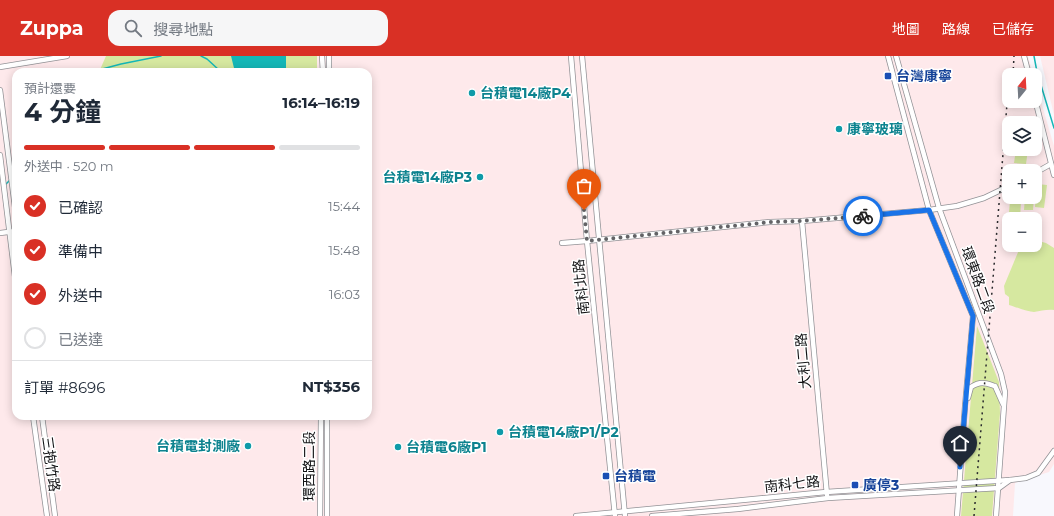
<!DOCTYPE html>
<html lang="zh-TW">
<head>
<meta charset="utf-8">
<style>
	body { margin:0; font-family:Montserrat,"Noto Sans TC",sans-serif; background:#f6f6f7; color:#1f2937; height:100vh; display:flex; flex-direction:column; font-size:15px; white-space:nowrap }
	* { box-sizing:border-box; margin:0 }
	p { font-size:13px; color:#747a83 }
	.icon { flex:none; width:22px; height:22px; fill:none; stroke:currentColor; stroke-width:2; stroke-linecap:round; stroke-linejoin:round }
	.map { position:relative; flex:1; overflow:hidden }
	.drawer { position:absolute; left:12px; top:12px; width:360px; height:352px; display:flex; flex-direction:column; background:#fff; border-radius:12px; box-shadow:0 2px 10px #0003 }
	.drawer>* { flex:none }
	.needle { width:26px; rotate:18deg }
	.controls { position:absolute; left:1002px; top:12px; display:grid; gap:8px }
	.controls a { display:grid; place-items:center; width:40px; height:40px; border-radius:8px; background:#fff; box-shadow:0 2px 10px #0003; font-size:20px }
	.pin { position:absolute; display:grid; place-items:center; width:34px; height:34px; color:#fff; margin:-41px -17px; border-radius:50% 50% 50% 0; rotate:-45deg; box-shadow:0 0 4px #0007 }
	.pin .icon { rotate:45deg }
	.courier { position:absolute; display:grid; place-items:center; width:40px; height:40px; margin:-20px; border:3px solid #1a73e8; border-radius:50%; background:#fff; color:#222; box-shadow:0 1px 5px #0007 }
	.overview em { font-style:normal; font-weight:700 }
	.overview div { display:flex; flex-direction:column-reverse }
	.overview { display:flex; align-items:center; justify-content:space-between; height:68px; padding:0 12px }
	h1 { font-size:26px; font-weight:700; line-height:30px }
	.bar { display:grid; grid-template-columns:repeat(4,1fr); gap:6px 4px; align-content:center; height:48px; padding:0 12px }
	.bar i { height:5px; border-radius:3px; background:#e0e1e3 }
	.bar .active { background:#d93025 }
	.bar p { grid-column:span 4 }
	.line { display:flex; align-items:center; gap:10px; padding:0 12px; border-top:1px solid #e0e1e3 }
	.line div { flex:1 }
	ol { padding:0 12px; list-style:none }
	li { display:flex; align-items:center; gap:12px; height:44px }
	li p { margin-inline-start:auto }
	li .icon { padding:4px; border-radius:50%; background:#d93025; color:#fff; stroke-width:4 }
	li:last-child { color:#747a83 }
	li i { width:22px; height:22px; border:2px solid #e0e1e3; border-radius:50% }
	header { display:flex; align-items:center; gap:24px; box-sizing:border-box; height:56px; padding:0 20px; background:#d93025; color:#fff }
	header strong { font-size:19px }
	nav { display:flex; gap:22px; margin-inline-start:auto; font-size:14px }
	.search { width:280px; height:36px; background:#f6f6f7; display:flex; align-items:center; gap:10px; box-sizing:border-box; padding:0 14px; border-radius:12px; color:#747a83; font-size:15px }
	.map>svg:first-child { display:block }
	.industrial { fill:#fee9eb; fill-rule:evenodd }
	.green { fill:#d6e8a0 }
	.water { fill:#14b7b7 }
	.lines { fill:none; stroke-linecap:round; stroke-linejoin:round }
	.stream { stroke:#14b7b7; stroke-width:1.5 }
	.minor-casing { stroke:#929296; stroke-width:6 }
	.minor { stroke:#fff; stroke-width:4.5 }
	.rail { stroke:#2b2b2e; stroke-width:1.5; stroke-dasharray:2 4; stroke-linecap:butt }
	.done { stroke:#636366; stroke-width:4; stroke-dasharray:0 7.2 }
	.route { stroke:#1a73e8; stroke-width:5 }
	.transit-dot { fill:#1a4fb4; stroke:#fff; stroke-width:1.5 }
	.culture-dot { fill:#0f9aa8; stroke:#fff; stroke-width:1.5 }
	.labels { text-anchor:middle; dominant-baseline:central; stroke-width:3; stroke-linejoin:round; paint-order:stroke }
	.transit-label { font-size:14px; font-weight:bold; fill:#164399; stroke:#fff; text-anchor:start }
	.culture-label { font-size:14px; font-weight:bold; fill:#0d838f; stroke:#fff; text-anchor:start }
	.street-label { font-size:14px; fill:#131315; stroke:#fff }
</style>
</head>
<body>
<header>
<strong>Zuppa</strong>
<div class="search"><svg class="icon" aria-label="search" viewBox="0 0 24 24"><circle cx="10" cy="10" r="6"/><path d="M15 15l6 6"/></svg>搜尋地點</div>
<nav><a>地圖</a><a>路線</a><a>已儲存</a></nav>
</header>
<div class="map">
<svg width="1054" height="460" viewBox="0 0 1054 460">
	<rect width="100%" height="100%" fill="#f8f8fd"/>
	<g class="industrial">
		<path d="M0 0H1028L1033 19H1009V45H1035V25L1054 90V408L1049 416 1015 427 1013 460H0ZM16 16H368V360H16ZM1009 67H1035V93H1009ZM1009 115H1035V141H1009ZM1009 163H1035V189H1009Z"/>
		<path d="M1040 0H1054V59Z"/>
	</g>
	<g class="green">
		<path d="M106 0H317V16H204L203 14 99 16Z"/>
		<path d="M1016 93H1028L1026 108 1014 107Z"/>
		<path d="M1037 128 1047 129 1044 152 1035 151Z"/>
		<path d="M1025 141H1034L1033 154H1024Z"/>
		<path d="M1010 145 1021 146 1020 163H1009L1008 167Z"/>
		<path d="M1035 184 1046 187 1054 192V254C1047 253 1041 255 1034 256 1029 256 1015 251 1009 249V241L1005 238 1004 230 1021 189H1035Z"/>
		<path d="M977 270 999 326 1000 357 992 460H961Z"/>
	</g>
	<path class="water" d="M231 0H286V16H235Z"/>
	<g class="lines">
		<g class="stream">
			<path d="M201 0 207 3 219 14V16"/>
			<path d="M1034 0 1037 16 1054 72"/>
			<path d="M91 16 121 8 161 0"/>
			<path d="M5 129 11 123"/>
		</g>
		<g class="minor-casing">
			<g id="minor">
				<path d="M322 0 323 16"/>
				<path d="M571 0 587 185 615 460"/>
				<path d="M582 0 625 460"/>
				<path d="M888 0 929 154 973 260 965 350 957 460"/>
				<path d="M896 0 939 152 1001 318 1005 336 996 460"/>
				<path d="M1024 0 1029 19"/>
				<path d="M0 11 67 0"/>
				<path d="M329 16V0"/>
				<path d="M0 34 16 159"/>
				<path d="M1035 43 1054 119"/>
				<path d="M0 99 16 229"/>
				<path d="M1035 117 1051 108"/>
				<path d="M802 165 827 439"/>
				<path d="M0 177 16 175"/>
				<path d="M562 187 587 185 770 166 802 165 929 154 957 150 984 142 1009 130"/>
				<path d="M968 342 971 331C981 325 985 327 995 330L1003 348"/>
				<path d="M33 360 47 460"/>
				<path d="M42 360 55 460"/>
				<path d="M320 460 321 360"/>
				<path d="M327 460V360"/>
				<path d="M576 460 826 436 1010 424"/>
				<path d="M652 460 738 453 828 442 999 432 1010 424 1026 422 1038 417 1054 395"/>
			</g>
		</g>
		<use href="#minor" class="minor"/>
		<g class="rail">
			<path d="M1013 19 1014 0"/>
			<path d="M974 460 1009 23"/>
		</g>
	</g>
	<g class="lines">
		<path class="done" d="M584 154 587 185 770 166 802 165 863 160"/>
		<path class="route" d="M863 160 929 154 973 260 960 411"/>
	</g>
	<g class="transit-dot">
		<rect x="884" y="16" width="8" height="8" rx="2"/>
		<rect x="602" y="416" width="8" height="8" rx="2"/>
		<rect x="851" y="425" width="8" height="8" rx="2"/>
	</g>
	<g class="culture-dot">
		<circle cx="472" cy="37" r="4"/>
		<circle cx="839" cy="73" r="4"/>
		<circle cx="480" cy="121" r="4"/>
		<circle cx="500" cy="376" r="4"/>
		<circle cx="248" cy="390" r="4"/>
		<circle cx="398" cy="391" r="4"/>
	</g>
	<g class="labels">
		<g class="transit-label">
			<text x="896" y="20">台灣康寧</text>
			<text x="614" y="420">台積電</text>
			<text x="863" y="429">廣停3</text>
		</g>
		<g class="culture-label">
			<text x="480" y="37">台積電14廠P4</text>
			<text x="847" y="73">康寧玻璃</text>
			<text x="472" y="121" text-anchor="end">台積電14廠P3</text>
			<text x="508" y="376">台積電14廠P1/P2</text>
			<text x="240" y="390" text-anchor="end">台積電封測廠</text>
			<text x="406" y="391">台積電6廠P1</text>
		</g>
		<g class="street-label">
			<text transform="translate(978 224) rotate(70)">環東路二段</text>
			<text transform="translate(581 231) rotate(-96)">南科北路</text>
			<text transform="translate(803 305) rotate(-95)">大利二路</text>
			<text transform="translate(51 408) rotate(82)">三抱竹路</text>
			<text transform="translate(309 410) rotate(-90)">環西路二段</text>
			<text transform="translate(792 428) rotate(-6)">南科七路</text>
		</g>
	</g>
</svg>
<div class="controls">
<a><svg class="needle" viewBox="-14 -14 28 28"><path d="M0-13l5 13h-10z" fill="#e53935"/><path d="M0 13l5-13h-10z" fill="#747a83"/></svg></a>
<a><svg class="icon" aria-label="layers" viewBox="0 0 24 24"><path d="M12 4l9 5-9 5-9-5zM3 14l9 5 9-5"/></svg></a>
<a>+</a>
<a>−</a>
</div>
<div class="pin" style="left:584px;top:154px;background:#ea580c"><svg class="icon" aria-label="bag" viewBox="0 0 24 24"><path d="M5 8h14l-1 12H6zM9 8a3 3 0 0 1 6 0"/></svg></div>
<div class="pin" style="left:960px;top:411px;background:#1f2937"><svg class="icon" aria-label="home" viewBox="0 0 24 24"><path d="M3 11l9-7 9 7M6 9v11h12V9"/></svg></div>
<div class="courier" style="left:863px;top:160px"><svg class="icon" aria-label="bike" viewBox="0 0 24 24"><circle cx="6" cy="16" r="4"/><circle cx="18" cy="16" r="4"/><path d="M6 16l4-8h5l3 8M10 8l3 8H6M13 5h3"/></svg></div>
<section class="drawer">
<div class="overview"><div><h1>4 分鐘</h1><p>預計還要</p></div><em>16:14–16:19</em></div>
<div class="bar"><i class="active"></i><i class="active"></i><i class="active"></i><i></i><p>外送中 · 520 m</p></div>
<ol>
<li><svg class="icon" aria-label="check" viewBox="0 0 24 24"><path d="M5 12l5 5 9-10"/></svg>已確認<p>15:44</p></li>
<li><svg class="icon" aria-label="check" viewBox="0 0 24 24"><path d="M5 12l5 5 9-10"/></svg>準備中<p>15:48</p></li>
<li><svg class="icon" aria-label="check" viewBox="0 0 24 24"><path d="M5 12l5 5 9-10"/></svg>外送中<p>16:03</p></li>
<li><i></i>已送達</li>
</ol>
<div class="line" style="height:52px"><div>訂單 #8696</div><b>NT$356</b></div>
</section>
</div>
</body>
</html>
